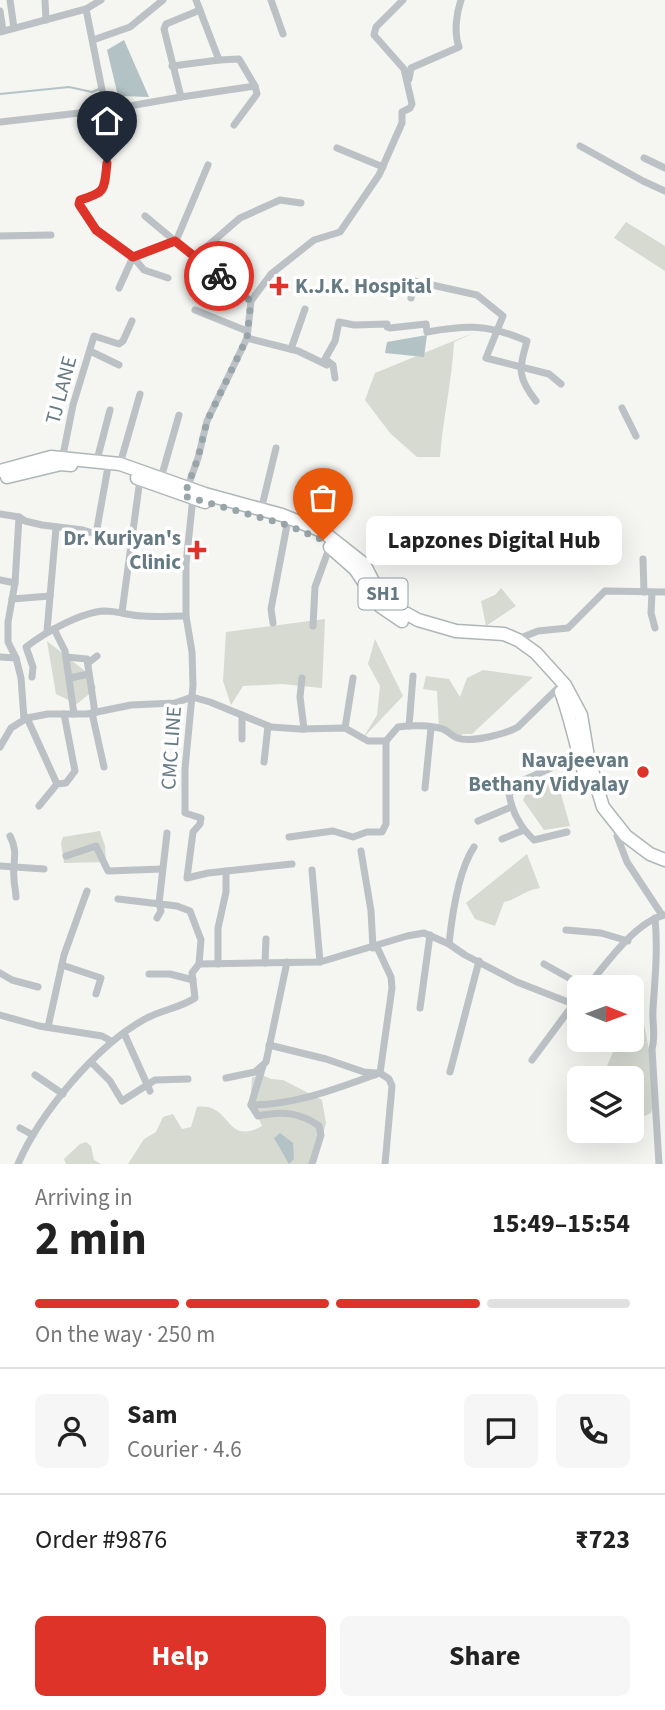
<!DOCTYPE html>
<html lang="en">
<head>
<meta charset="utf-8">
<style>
	body { margin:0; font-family:"Source Sans 3",sans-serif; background:#f6f6f6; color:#222; height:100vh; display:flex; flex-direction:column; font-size:26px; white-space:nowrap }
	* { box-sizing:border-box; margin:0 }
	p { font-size:23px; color:#767676 }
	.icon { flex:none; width:38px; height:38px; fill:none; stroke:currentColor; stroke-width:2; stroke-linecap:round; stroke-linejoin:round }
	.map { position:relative; height:1164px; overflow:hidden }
	.side { display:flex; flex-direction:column; background:#fff; flex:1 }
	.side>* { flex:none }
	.needle { width:46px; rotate:91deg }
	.tools { position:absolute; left:567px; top:975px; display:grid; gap:14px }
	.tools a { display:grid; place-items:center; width:77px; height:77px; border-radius:10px; background:#fff; box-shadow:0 7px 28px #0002; font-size:35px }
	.pin { position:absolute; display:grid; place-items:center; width:60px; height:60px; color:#fff; margin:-72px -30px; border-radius:50% 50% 50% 0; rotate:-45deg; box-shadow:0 0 7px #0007 }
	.pin .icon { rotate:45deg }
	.courier { position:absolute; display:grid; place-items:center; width:70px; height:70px; margin:-35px; border:5px solid #de3328; border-radius:50%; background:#fff; color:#222; box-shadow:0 2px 9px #0007 }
	.bubble { position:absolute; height:49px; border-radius:10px; background:#fff; box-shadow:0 7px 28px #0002; font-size:23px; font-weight:700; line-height:49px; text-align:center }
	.summary em { font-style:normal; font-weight:700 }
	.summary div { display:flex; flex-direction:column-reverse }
	.summary { display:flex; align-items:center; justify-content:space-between; height:119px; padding:0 35px }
	h1 { font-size:46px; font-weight:700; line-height:52px }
	.bar { display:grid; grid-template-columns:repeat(4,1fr); gap:10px 7px; align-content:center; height:84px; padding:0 35px }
	.bar i { height:9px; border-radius:5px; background:#e0e0e0 }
	.bar .current { background:#de3328 }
	.bar p { grid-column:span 4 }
	.line { display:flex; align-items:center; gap:18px; padding:0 35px; border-top:2px solid #e0e0e0 }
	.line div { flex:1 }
	.round { display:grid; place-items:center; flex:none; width:74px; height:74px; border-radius:10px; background:#f6f6f6 }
	.primary-button { display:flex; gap:14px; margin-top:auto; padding:14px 35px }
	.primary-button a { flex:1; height:80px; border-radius:10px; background:#de3328; color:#fff; font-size:28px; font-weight:700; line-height:80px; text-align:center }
	.primary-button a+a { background:#f6f6f6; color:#222 }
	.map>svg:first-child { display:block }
	.green { fill:#d6dad1 }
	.water { fill:#b3c3c5 }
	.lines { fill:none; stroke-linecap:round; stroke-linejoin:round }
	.stream { stroke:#b3c3c5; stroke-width:2 }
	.primary-casing { stroke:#afb6b8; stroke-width:15 }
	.minor { stroke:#bbc1c4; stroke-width:7 }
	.primary { stroke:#fff; stroke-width:12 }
	.done { stroke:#97a5a9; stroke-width:7; stroke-dasharray:0 12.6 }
	.route { stroke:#de3328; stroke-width:9 }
	.poi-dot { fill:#de3328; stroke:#fff; stroke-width:2.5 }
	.labels { text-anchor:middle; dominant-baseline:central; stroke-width:7; stroke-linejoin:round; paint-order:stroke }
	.shield { fill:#fff; stroke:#93a2a8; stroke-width:2 }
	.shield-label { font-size:19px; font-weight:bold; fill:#657a82 }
	.poi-label { font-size:21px; font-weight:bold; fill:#657a82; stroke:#fff; text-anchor:end }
	.street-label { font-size:21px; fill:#657a82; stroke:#fff }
</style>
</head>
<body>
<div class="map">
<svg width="665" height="1164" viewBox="0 0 665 1164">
	<rect width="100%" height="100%" fill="#f5f5f2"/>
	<g class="green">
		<path d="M626 222 665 246V271L614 238Z"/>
		<path d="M478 331 454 342C452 381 443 418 440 457H417L390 433 365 400 375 373Z"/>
		<path d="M501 588 516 606 486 626 481 601 495 595Z"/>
		<path d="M325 619 322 688 282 684 243 686 231 705 223 681 226 632Z"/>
		<path d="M375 639 403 696 363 738 377 715 380 686 368 664Z"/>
		<path d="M47 641 90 675 96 688 77 704 56 694Z"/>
		<path d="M483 670 533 677 472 734H463L455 740 439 730 437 691 423 689 426 676 449 679 460 697 467 678Z"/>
		<path d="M557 780 570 826 544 830 523 800 528 790Z"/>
		<path d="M100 831 105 846 106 862 64 863 61 843 63 837Z"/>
		<path d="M527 854 540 888C525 890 518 899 504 902L495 926 475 919 466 903Z"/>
		<path d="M638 993 657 1092 651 1113 632 1122V1078H602L618 1040H632V1008Z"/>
		<path d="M260 1074 271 1079 283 1080 322 1100 326 1123 315 1164H128L144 1139 156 1132 163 1117 173 1114 182 1129 191 1127 197 1107C232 1102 224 1147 262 1126L256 1112 250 1105 252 1078Z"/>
		<path d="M86 1142 91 1146 94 1160 101 1164H66L64 1159 80 1144Z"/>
	</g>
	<g class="water">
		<path d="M124 40 149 97 118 96 107 50Z"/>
		<path d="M427 335 424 357 385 353 387 342Z"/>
		<path d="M280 1133 293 1143 294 1159 289 1164 274 1138Z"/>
	</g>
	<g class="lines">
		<path class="stream" d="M0 94 69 87 92 92 99 89"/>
		<g class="primary-casing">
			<g id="primary">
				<path d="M0 471 51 457 120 464 205 494 282 515 322 531 364 564 375 585 398 609 418 620 456 631 504 634 518 640 536 653 565 685 581 715 588 757 603 807 626 836 650 854 665 860"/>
				<path d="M7 477 61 464 71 465"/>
				<path d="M137 478 205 502"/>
				<path d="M330 547 355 569 380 606 402 621"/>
				<path d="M561 692C572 721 577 752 587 782"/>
			</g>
		</g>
		<g class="minor">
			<path d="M10 0 14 28"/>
			<path d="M45 0 46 20"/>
			<path d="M271 0 283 34"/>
			<path d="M200 10 166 24 164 29 181 97 106 110 109 147 104 189 100 194 81 200 79 207 96 230 133 257 175 241 251 301"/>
			<path d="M0 11 3 31"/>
			<path d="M0 32 86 9 101 0"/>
			<path d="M93 40 130 27 163 0"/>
			<path d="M219 60 239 59 255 86"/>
			<path d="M172 66 219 60 196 0"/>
			<path d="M409 79 411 68 459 47C454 33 456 14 461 0"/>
			<path d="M181 97 255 86 257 94 234 125"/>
			<path d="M0 122 106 110 86 9"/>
			<path d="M580 146 643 181 665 191"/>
			<path d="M337 148 383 167"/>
			<path d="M644 158 665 168"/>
			<path d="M145 216 175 241"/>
			<path d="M0 236 51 235"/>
			<path d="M176 241 208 165"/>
			<path d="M195 257 240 218 280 200 301 203"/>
			<path d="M119 288 133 257 144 270 168 278"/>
			<path d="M411 298 414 281 477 295 503 316 486 358 549 374 561 384"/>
			<path d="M195 310 247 331"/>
			<path d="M247 338 298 351 327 365"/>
			<path d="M291 349 305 309"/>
			<path d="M90 351 119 365"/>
			<path d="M335 378 333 365 325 359 335 341 339 322 354 325 387 324V327L390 328 426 324 427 332C467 325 488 324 527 341 519 370 517 377 536 401"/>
			<path d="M622 408 636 436"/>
			<path d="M62 460 73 405 94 336 119 344 123 341 132 321"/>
			<path d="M97 460 110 410"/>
			<path d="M120 464 140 394"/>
			<path d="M161 478 179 415"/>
			<path d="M187 489 198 458 207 421 247 338 251 301 271 274 314 240 340 232 379 175 402 123V112L410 108 412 104 404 69 374 35 376 27 403 0"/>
			<path d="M193 497 186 564V616L192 652 193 685 185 769V813L201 818 200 824 193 832 187 878 208 873 292 864"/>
			<path d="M261 510 276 448"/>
			<path d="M0 514 19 517 25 521 42 525 83 530 130 545"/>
			<path d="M96 534 108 467"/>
			<path d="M643 559 644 592"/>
			<path d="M0 580 15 583 8 622V642L16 658 21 678 24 719"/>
			<path d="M15 583 19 517"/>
			<path d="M652 593 651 613 655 628"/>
			<path d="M12 599 50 596"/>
			<path d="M122 612 140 479"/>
			<path d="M273 623 271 609 287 525"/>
			<path d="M313 626 315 587 330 546"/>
			<path d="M54 629 65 651 74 714"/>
			<path d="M47 631 56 528"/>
			<path d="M518 639 538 631 568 628 605 591 665 592"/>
			<path d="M0 657 16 658"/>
			<path d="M66 657 87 659 95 713"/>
			<path d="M88 663 97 656"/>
			<path d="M32 677 33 667 26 647C44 633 81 612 105 611 118 611 130 616 143 616 157 617 172 616 186 616"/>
			<path d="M70 678 89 674"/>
			<path d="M302 678 300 697 304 729"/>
			<path d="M92 713 104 767"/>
			<path d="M27 718 57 784"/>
			<path d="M409 726 413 676"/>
			<path d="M345 728 353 678"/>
			<path d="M242 739V715"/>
			<path d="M0 747 11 728 27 718 48 714H87L131 705 175 703 192 697 210 702 271 727 300 729 345 728 368 741H386L398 727C411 725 430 725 443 729 448 731 452 736 457 738 471 743 506 734 518 727L559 687"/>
			<path d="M264 762 268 726"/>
			<path d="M425 788 431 728"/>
			<path d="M39 806 57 784 66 783 75 771 64 714"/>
			<path d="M478 821 511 807"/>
			<path d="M567 832 534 840C521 828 512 812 509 794L524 780 571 759H579"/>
			<path d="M10 836C19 853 12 862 14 879 14 885 16 891 16 897"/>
			<path d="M617 836 627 862 662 915"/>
			<path d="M289 837 333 831 353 837 367 832H382L386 824V741"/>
			<path d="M502 839 524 830"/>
			<path d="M361 851 371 911 373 948"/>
			<path d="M66 856 96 846 108 871 162 869"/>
			<path d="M0 866 44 869"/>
			<path d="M312 870 320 962"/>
			<path d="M118 899 177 906 190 911 201 940 199 964"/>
			<path d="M157 918 161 911 159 903 167 833"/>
			<path d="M655 918C658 949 655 979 653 1009 652 1023 656 1035 652 1049L659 1164"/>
			<path d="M566 930 601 933 628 941"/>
			<path d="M449 944C452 915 458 871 474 847"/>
			<path d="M377 947 391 977 392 988 380 1073 389 1079 392 1086 385 1164"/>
			<path d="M265 963 266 939"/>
			<path d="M218 964V928L226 892V871"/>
			<path d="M544 964 585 987"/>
			<path d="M62 965 101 978 96 994"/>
			<path d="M0 973 12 980 38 987"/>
			<path d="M149 974H170L193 980"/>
			<path d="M587 987C606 964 635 922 665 915"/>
			<path d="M420 1008 430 935"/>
			<path d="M0 1015 39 1026 102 1036 111 1041"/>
			<path d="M48 1027 64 955 87 891"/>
			<path d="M124 1033 150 1091"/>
			<path d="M269 1045 326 1059 364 1072 376 1073"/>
			<path d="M532 1060 575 1002"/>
			<path d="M91 1062 110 1081 122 1101 155 1080 188 1079"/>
			<path d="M263 1066 251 1105 258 1116C281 1111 300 1112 319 1126L321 1135 312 1164"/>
			<path d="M450 1072 479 961"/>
			<path d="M35 1075 63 1094"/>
			<path d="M226 1078 255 1072 266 1062 287 962"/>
			<path d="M251 1105C296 1105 338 1088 380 1073"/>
			<path d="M20 1128 33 1135"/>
			<path d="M18 1164C40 1113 96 1046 145 1019 161 1010 180 1008 195 998L192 973 199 964 320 962 407 936 424 933 449 944 465 955 517 982 568 1002 575 1001 579 996"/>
		</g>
		<use href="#primary" class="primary"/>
	</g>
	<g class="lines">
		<path class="done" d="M219 276 251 301 247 338 207 421 198 458 184 496 287 525 323 540"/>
		<path class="route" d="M107 163C104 189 107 192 80 200L79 204 96 230 133 257 175 241 219 276"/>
	</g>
	<g class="poi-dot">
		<path d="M275.5 275.5h7v7h7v7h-7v7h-7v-7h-7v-7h7z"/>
		<path d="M193.5 539.5h7v7h7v7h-7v7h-7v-7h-7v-7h7z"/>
		<circle cx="643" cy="772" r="7"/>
	</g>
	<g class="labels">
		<rect class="shield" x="358.5" y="578.5" width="49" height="31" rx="5"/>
		<g class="shield-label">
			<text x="383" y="594">SH1</text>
		</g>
		<g class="poi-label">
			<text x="295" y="286" text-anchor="start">K.J.K. Hospital</text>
			<text x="181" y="538">Dr. Kuriyan's<tspan x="181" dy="24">Clinic</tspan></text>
			<text x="629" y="760">Navajeevan<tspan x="629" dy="24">Bethany Vidyalay</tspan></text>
		</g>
		<g class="street-label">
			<text transform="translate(61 390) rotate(-75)">TJ LANE</text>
			<text transform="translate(171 748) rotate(-86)">CMC LINE</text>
		</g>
	</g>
</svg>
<div class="tools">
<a><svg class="needle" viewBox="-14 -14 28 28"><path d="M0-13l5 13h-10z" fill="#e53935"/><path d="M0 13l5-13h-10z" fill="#767676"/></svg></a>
<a><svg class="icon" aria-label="layers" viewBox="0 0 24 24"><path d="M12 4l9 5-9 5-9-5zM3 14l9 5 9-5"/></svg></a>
</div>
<div class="pin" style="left:323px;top:540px;background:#ea580c"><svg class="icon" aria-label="bag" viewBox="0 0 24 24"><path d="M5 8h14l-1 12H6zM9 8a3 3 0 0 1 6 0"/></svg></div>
<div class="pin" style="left:107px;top:163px;background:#1f2937"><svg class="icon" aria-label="home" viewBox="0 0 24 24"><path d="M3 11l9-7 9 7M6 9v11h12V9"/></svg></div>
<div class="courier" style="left:219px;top:276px"><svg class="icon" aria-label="bike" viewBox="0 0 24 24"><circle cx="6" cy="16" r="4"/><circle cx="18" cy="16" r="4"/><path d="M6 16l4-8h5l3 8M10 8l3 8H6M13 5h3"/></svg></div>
<div class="bubble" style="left:366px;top:516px;width:256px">Lapzones Digital Hub</div>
</div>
<section class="side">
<div class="summary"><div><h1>2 min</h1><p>Arriving in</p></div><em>15:49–15:54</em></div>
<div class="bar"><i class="current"></i><i class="current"></i><i class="current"></i><i></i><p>On the way · 250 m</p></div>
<div class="line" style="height:126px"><a class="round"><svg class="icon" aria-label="person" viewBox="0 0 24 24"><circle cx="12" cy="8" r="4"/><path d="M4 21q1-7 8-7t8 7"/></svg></a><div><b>Sam</b><p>Courier · 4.6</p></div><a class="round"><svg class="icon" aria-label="chat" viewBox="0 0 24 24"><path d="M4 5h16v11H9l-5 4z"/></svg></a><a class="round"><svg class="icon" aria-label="phone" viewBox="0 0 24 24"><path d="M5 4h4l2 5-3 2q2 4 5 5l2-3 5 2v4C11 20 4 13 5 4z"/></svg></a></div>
<div class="line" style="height:91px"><div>Order #9876</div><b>₹723</b></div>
<div class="primary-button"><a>Help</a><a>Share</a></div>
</section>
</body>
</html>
